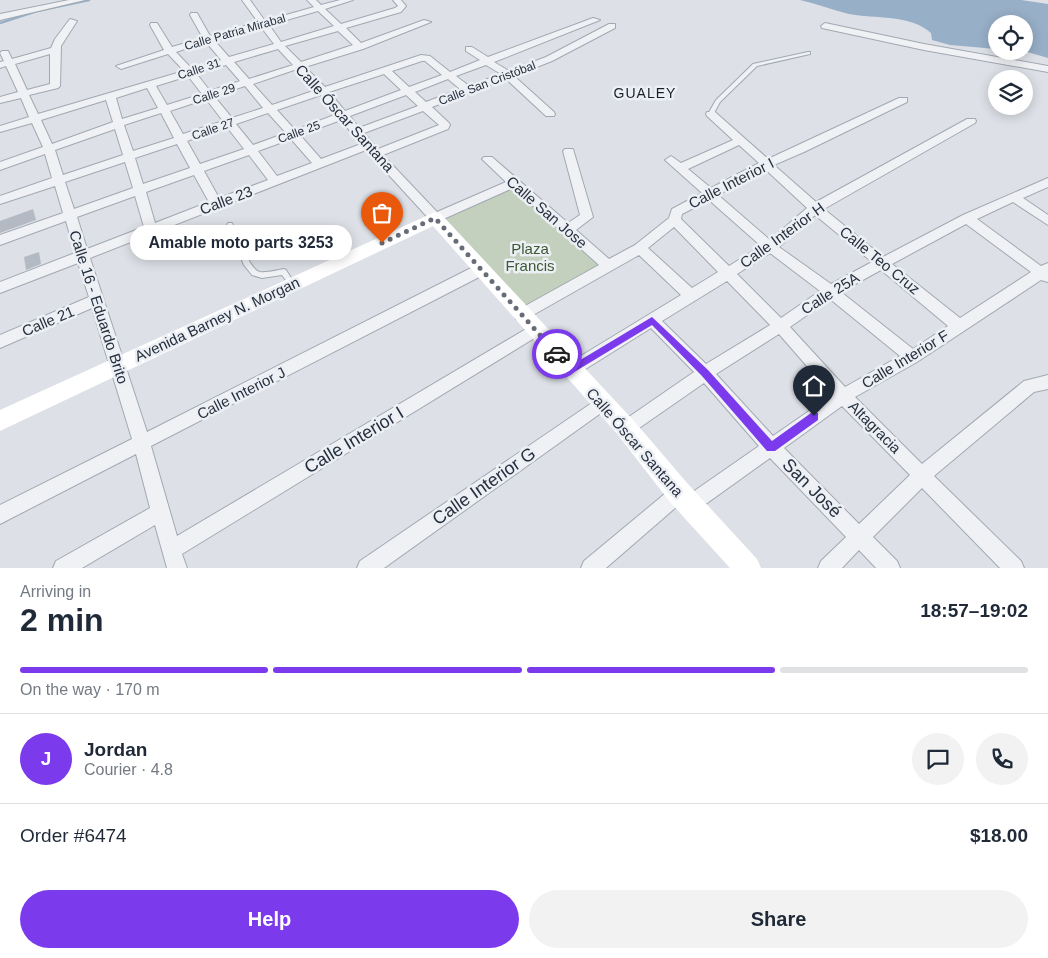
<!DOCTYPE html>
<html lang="en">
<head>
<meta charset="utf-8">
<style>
	body { margin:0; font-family:Arial,sans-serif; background:#f2f2f3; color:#1f2937; height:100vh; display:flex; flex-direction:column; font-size:19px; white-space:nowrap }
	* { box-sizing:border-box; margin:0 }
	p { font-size:16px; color:#747a83 }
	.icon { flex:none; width:28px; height:28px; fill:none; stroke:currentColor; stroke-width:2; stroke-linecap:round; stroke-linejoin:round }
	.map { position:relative; height:568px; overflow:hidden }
	.details { display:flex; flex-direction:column; background:#fff; flex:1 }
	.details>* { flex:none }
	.buttons { position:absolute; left:988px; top:15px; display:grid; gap:10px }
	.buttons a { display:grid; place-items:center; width:45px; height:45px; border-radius:50%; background:#fff; box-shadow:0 2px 12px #0003; font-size:25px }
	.pin { position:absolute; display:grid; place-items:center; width:42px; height:42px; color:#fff; margin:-51px -21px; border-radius:50% 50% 50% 0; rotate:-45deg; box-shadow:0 0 5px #0007 }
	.pin .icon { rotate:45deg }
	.courier { position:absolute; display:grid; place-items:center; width:50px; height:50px; margin:-25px; border:4px solid #7c3aed; border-radius:50%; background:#fff; color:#222; box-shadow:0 1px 6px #0007 }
	.bubble { position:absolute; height:35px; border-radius:18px; background:#fff; box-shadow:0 2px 12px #0003; font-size:16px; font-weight:700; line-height:35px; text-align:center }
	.headline em { font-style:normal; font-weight:700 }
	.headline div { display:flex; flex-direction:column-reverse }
	.headline { display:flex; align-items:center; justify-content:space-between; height:85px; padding:0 20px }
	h1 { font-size:32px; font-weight:700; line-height:38px }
	.bar { display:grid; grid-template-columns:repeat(4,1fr); gap:8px 5px; align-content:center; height:60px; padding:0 20px }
	.bar i { height:6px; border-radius:4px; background:#e0e1e3 }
	.bar .on { background:#7c3aed }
	.bar p { grid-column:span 4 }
	.line { display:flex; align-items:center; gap:12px; padding:0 20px; border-top:1px solid #e0e1e3 }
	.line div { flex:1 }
	.round { display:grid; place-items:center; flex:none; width:52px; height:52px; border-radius:26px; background:#f2f2f3 }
	.button { display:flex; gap:10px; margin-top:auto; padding:10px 20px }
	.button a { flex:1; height:58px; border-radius:30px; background:#7c3aed; color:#fff; font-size:20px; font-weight:700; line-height:58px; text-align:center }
	.button a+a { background:#f2f2f3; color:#1f2937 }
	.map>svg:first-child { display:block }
	.green { fill:#c3d0be }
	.water { fill:#97afc7 }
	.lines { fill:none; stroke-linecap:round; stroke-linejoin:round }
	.stream { stroke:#97afc7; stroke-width:2.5 }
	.building { fill:#b4bac3 }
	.lane-casing { stroke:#a2a8b1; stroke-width:2 }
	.street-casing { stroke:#a2a8b1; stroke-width:2 }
	.lane { fill:#eff1f5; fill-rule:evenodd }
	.street { fill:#eff1f5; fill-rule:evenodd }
	.secondary { fill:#fff; fill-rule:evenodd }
	.route { fill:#7c3aed }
	.done { stroke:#666d78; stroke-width:5; stroke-dasharray:0 9 }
	.labels { text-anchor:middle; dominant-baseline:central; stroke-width:5; stroke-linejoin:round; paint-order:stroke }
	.far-street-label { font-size:12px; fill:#262f3d; stroke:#eceff4 }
	.far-neighbourhood-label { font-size:14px; letter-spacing:1px; fill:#19202d; stroke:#eceff4 }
	.street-label { font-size:15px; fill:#262f3d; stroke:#eceff4 }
	.park-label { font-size:15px; fill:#3b5834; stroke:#eceff4 }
	.near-street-label { font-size:18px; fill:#262f3d; stroke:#eceff4 }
</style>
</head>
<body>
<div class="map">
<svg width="1048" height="568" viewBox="0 0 1048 568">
	<rect width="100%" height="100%" fill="#dde1e7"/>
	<path class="green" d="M513 186 601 264 522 309 441 219Z"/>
	<path class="water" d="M800 0H1021L1048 4V58L1024 51V24H996V49L950 45 932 40 931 33C910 14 875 19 849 14 833 10 817 4 800 0Z"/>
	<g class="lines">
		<path class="stream" d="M0 23 37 11 89 0"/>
	</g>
	<g class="building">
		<path d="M33 209 36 220 0 233V221Z"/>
		<path d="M39 252 41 264 26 270 24 257Z"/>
	</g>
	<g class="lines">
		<g class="lane-casing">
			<g id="lane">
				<path d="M808 52H810V54L757 66 720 102 713 115H709L708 114 716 100 753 64Z"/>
				<path d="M228 223H232C238 234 248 269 260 272 267 273 277 270 284 269L286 270 295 284 294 286H290L282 275 262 278 252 275 244 265 227 225Z"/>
			</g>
		</g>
		<g class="street-casing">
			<g id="street">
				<path d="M69 0H85L0 20V14Z"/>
				<path d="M242 0H250L265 21 314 7 307 0H316L321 5 340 0H353L325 9 341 24 395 8 398 6 393 0H401L406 6 401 12 346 28 361 43 424 20 431 22 363 49 305 67 325 87 421 55 430 56 450 72 480 60 466 51V47H472L488 57 593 18 600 20 494 62 509 71 546 57 609 24H615V28L552 61 514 76 554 112 555 114 554 116H546L506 79 432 107 449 123 450 125 448 129 383 155 437 212 506 182 482 159 484 157H492L568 223 580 215 563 151 565 149H573L593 217 576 230 609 259 635 245 669 218 672 209 702 193 665 160 671 156 681 163 733 140 707 116 706 114 707 112H715L768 159 899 98H907V102L804 152 774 165 816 202 967 119H975L976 121 975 123 824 209 883 257 963 215 1048 178V187L1023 198 1048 215V225L1013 202 977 219 1041 266 1048 263V282L1041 280 917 362 855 397 922 464 1024 381 1048 375V389L1034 392 934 476 1021 561 1024 568H1000L922 488 873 537 897 561 900 568H876L859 550 842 568H818L821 561 846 537 770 458 696 511 690 514 684 511 681 505 682 502 606 568H581L584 561 673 487 679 484 685 487 688 493 687 496 759 446 704 383 632 433 626 436 620 433 618 428 620 423 694 372 651 328 576 375 571 377 566 375 563 370 566 365 681 295 639 255 526 319 521 321 516 319 514 315 516 311 599 265 513 188 439 221H431L366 150 90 258 147 432 477 265H487L489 269 487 273 151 446 177 536 531 326 536 324 541 326 543 330 541 334 182 554 187 568H167L155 525 82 568H53L56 561 150 508 136 454 0 524V505L132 439 92 308 0 348V335L89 297 78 263 0 293V282L75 253 66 221 0 245V235L63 213 55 186 0 204V196L52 178 45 154 0 170V162L43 147 32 123 0 132V126L29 117 21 98 0 103V97L18 92 6 66 0 68V62L4 61 0 53 2 51H8L12 59 51 48 55 39 70 19 77 21 61 46 60 86 58 88 29 95 38 114 184 71 168 54 121 69 116 66 164 50 150 25 151 23H157L172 47 203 38 190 15 191 13H197L210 36 258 22ZM318 11 334 26 281 42 269 25ZM261 27 274 44 229 57 214 40ZM338 31 353 45 301 62 285 46ZM206 42 221 60 192 69 176 52ZM278 49 293 65 249 79 234 62ZM50 54V84L27 90 15 64ZM422 61H425L442 75 409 87 392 71ZM226 65 240 81 210 91 196 73ZM486 65 501 74 469 86 456 76ZM297 69 316 90 272 105 253 84ZM384 74 401 90 345 111 329 92ZM188 76 202 94 167 105 156 86ZM448 79 460 89 426 102 415 92ZM245 86 263 108 232 118 214 96ZM147 88 158 108 122 119 116 98ZM321 95 337 114 295 130 277 110ZM406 95 418 106 359 128 350 116ZM206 99 223 121 183 134 170 111ZM106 100 113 122 52 144 41 120ZM423 111 439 125 378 149 364 133ZM161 113 174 138 133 151 124 125ZM268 113 286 133 253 145 236 124ZM341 120 361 144 321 159 300 135ZM227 127 244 149 200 164 187 141ZM115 129 123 155 63 175 55 150ZM291 139 312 163 277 176 258 151ZM177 144 190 168 143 184 135 158ZM739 145 759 163 711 188 688 169ZM249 155 268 180 219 198 204 171ZM125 162 133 188 74 209 65 182ZM765 169 807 208 770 240 718 195ZM194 175 209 202 155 223 146 192ZM135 196 144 227 87 249 77 217ZM709 200 761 246 729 266 681 219 682 214ZM815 215 872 262 831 284 779 247ZM966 224 1031 272 960 318 892 264ZM674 227 718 272 692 288 648 248ZM770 253 820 291 781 318 737 274ZM881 270 948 326 913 349 841 292ZM727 281 770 325 706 364 662 321ZM830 299 900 356 845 387 790 327ZM779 334 832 395 773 436 716 374ZM842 406 910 475 859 524 784 448Z"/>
				<path d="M825 23 924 44 1048 66V72L924 50 822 28 821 26Z"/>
				<path d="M602 396 608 398 610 403 608 408 384 568H357L360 561Z"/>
			</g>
		</g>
		<use href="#lane" class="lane"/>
		<use href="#street" class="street"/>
		<path class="secondary" d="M435 212 441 214 634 421 688 484 757 559 761 568H730L670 502 618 435 433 226 0 431V410Z"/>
	</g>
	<path class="route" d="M652 317 708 370 772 441 811 413H818V420L775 451H767L702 376 652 325 571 374 568 373 553 354 554 352H561L572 365Z"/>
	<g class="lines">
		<path class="done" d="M382 243 435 218 557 354"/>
	</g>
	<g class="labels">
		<g class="far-street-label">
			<text transform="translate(235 32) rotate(-16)">Calle Patria Mirabal</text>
			<text transform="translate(199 69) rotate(-18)">Calle 31</text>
			<text transform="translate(487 83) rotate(-21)">Calle San Cristóbal</text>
			<text transform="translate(214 94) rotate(-18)">Calle 29</text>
			<text transform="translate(213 129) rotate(-19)">Calle 27</text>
			<text transform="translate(299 132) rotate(-20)">Calle 25</text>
		</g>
		<g class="far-neighbourhood-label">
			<text x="645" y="93">GUALEY</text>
		</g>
		<g class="street-label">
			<text transform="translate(345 118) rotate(48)">Calle Óscar Santana</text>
			<text transform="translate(731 183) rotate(-27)">Calle Interior I</text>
			<text transform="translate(226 200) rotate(-21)">Calle 23</text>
			<text transform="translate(547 212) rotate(41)">Calle San Jose</text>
			<text transform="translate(782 235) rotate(-36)">Calle Interior H</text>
			<text transform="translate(880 260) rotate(39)">Calle Teo Cruz</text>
			<text transform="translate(830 293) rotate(-32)">Calle 25A</text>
			<text transform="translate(99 307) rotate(72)">Calle 16 - Eduardo Brito</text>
			<text transform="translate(217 319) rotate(-25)">Avenida Barney N. Morgan</text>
			<text transform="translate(48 321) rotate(-23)">Calle 21</text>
			<text transform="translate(905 359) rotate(-31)">Calle Interior F</text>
			<text transform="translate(241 393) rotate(-27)">Calle Interior J</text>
			<text transform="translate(875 427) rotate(45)">Altagracia</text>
			<text transform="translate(635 442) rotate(49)">Calle Óscar Santana</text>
		</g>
		<g class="park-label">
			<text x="530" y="248">Plaza<tspan x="530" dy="17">Francis</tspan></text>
		</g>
		<g class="near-street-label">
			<text transform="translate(354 440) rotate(-31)">Calle Interior I</text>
			<text transform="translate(484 486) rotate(-35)">Calle Interior G</text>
			<text transform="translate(812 488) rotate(45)">San José</text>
		</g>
	</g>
</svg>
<div class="buttons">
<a><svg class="icon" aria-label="locate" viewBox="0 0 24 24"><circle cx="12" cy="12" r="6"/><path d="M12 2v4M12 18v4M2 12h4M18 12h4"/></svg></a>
<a><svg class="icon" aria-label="layers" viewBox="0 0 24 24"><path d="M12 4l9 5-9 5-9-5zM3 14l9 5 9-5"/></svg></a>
</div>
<div class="pin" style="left:382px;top:243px;background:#ea580c"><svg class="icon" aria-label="bag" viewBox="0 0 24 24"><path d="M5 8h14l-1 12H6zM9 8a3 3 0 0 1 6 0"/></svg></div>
<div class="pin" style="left:814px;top:416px;background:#1f2937"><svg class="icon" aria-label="home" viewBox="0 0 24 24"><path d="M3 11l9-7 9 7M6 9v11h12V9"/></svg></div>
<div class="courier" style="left:557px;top:354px"><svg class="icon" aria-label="car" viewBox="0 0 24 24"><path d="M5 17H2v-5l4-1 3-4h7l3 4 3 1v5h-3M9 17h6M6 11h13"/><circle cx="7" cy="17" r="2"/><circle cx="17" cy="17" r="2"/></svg></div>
<div class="bubble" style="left:130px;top:225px;width:222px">Amable moto parts 3253</div>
</div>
<section class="details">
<div class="headline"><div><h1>2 min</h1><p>Arriving in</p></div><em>18:57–19:02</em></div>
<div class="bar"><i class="on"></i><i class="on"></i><i class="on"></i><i></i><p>On the way · 170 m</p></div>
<div class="line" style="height:90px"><b class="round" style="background:#7c3aed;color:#fff">J</b><div><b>Jordan</b><p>Courier · 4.8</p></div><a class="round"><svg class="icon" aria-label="chat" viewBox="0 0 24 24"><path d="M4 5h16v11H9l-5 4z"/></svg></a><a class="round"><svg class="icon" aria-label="phone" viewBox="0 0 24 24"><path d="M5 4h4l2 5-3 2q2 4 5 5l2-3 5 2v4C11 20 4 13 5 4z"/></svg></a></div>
<div class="line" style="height:65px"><div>Order #6474</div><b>$18.00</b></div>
<div class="button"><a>Help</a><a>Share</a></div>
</section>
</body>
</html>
